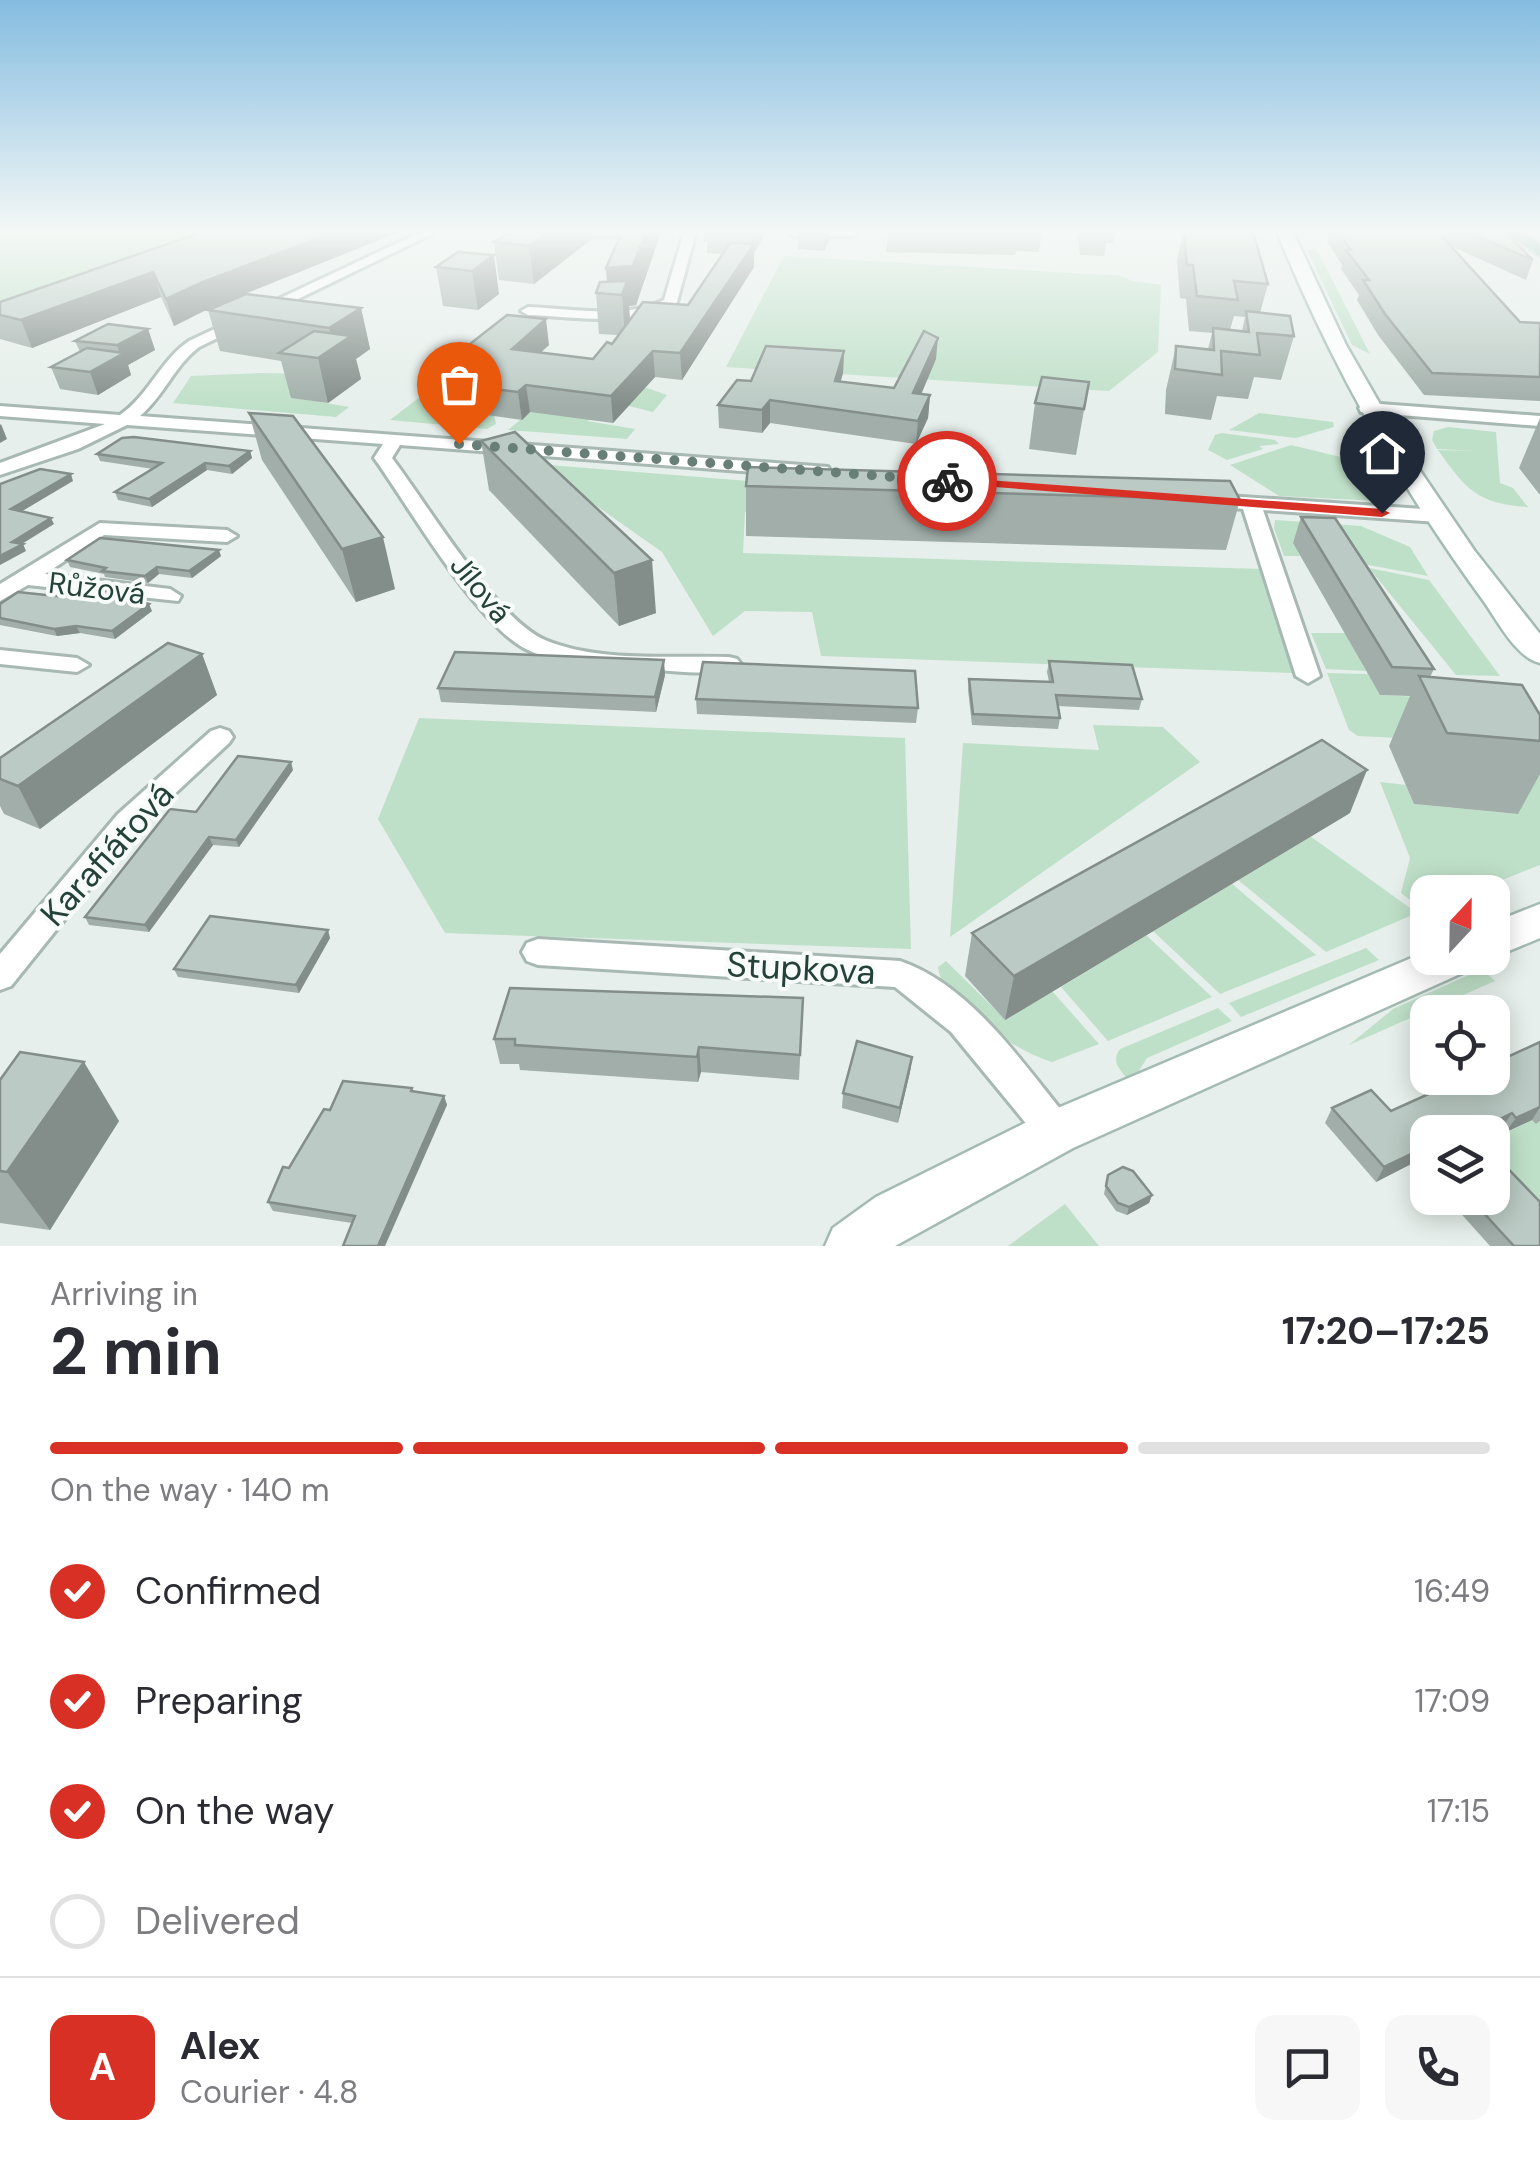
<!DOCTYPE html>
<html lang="en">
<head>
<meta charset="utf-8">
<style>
	body { margin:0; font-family:"DM Sans",sans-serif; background:#f7f7f7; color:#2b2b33; height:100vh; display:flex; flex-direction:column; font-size:38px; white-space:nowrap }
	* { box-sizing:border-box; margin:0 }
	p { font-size:32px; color:#7c7c81 }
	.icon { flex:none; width:55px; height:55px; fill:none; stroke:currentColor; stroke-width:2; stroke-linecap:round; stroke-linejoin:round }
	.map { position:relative; height:1246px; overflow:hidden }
	.panel { display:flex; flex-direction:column; background:#fff; flex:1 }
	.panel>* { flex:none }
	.needle { width:65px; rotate:22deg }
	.controls { position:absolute; left:1410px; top:875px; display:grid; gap:20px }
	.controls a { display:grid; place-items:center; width:100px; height:100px; border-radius:20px; background:#fff; box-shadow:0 5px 25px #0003; font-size:50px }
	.pin { position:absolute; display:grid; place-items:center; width:85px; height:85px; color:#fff; margin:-102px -42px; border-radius:50% 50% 50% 0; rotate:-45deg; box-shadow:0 0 10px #0007 }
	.pin .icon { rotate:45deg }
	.courier { position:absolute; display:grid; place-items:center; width:100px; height:100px; margin:-50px; border:8px solid #d93025; border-radius:50%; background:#fff; color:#222; box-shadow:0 2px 12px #0007 }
	.head em { font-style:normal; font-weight:700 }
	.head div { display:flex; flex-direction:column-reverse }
	.head { display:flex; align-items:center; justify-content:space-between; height:170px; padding:0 50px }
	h1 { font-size:65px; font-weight:700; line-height:75px }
	.bar { display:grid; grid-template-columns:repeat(4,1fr); gap:15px 10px; align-content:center; height:120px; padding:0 50px }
	.bar i { height:12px; border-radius:8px; background:#e1e1e2 }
	.bar .current { background:#d93025 }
	.bar p { grid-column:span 4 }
	.line { display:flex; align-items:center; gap:25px; padding:0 50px; border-top:2px solid #e1e1e2 }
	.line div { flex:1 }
	.round { display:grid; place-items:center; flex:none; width:105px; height:105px; border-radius:20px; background:#f7f7f7 }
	ol { padding:0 50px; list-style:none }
	li { display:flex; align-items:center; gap:30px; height:110px }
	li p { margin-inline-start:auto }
	li .icon { padding:10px; border-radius:50%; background:#d93025; color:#fff; stroke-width:4 }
	li:last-child { color:#7c7c81 }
	li i { width:55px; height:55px; border:5px solid #e1e1e2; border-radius:50% }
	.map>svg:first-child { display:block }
	.green { fill:#bfe0c8 }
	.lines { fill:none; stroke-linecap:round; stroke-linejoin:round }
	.street-casing { stroke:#a8b8b2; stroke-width:6 }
	.secondary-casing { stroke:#a4bbb3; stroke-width:5 }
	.primary-casing { stroke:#c2cac8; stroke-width:5 }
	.street { fill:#fff; fill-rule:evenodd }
	.secondary { fill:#fff; fill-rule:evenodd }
	.primary { fill:#6aa596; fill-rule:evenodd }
	.wall { fill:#a1aea9; fill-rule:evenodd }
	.shaded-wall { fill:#838d89 }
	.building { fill:#bbcac4; stroke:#838d89; stroke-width:2.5 }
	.route { fill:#d93025 }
	.done { stroke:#687f78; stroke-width:10; stroke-dasharray:0 18 }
	.labels { text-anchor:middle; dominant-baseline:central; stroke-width:8; stroke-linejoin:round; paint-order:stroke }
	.street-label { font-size:30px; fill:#24423a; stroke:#f7fbf9 }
	.near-street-label { font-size:35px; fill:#24423a; stroke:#f7fbf9 }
</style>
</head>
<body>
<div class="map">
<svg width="1540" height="1246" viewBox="0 0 1540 1246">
	<rect width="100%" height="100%" fill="#e6efeb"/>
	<g class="green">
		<path d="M0 232H226L0 305Z"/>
		<path d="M1316 248 1370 354 1352 345 1307 250Z"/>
		<path d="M784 256 1122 276 1132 281 1161 285 1158 352 1109 391 726 367Z"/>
		<path d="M479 348 496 424 487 429 390 420 425 393 440 395 444 411 453 410 443 393 426 390Z"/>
		<path d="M260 373 325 374 292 397 349 407 336 417 173 403 191 376Z"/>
		<path d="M605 373 667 395 653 412 629 406 587 421 635 429 627 439 508 430 535 408Z"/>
		<path d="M1259 413 1333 422 1334 427 1296 438 1229 430Z"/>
		<path d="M1448 427 1496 432 1500 483 1513 488 1528 507C1478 504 1466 490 1438 450L1476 451 1437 449 1432 440 1434 431Z"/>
		<path d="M1221 433 1275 440 1279 444 1259 446 1263 449 1227 460 1208 450 1215 435Z"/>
		<path d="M1366 437 1397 487V496L1389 504 1350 438Z"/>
		<path d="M1291 445 1357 461 1379 501 1279 496 1230 465Z"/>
		<path d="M537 464 787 484 781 513 745 512 743 553 1262 569 1293 673 821 656 812 612 745 611 713 636 662 552Z"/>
		<path d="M1275 520 1361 526 1410 547 1428 576 1352 562 1294 543 1300 556H1284L1274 528Z"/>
		<path d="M1369 568 1429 580 1500 676 1456 675Z"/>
		<path d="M1311 633H1345L1366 671 1326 669Z"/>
		<path d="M1327 673 1368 674 1381 695 1421 697 1410 679 1504 682 1540 724 1479 742 1358 736 1349 730Z"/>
		<path d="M419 718 905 738 911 949 445 933 378 819Z"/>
		<path d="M1093 725 1163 727 1200 762 950 937 963 743 1099 750Z"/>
		<path d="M1540 753V865L1472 892H1428L1425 911 1401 893 1410 858 1380 782 1406 785 1414 804 1517 814Z"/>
		<path d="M1310 836 1417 913 1326 952 1238 880Z"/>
		<path d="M1231 883 1316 955 1220 994 1153 931Z"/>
		<path d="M1146 935 1212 997 1108 1041 1061 987Z"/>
		<path d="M1366 948 1379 960 1241 1017 1229 1003Z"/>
		<path d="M946 961 1005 1019 1052 991 1099 1044 1052 1062C1019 1053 941 1003 938 967Z"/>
		<path d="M1482 969 1495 981 1349 1045 1393 1009Z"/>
		<path d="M1218 1008 1232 1021 1147 1058 1137 1074 1127 1078C1119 1069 1111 1061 1120 1049Z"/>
		<path d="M1532 1120 1540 1122V1228L1493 1177V1133L1502 1128 1507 1132Z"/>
		<path d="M1065 1204 1099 1246H1008Z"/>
	</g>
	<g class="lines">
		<g class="street-casing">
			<g id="street">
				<path d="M421 232H436L199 347C174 366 164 396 140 416L828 467 830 471 821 477 400 445 392 458C427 504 495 618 545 640 600 663 671 655 729 657L737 659 741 664 737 669C710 676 674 671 645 669 607 668 559 667 524 648 477 623 410 509 377 462L374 458 383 444 127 425 78 449 0 475V463L105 424 0 416V406L120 415C149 395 160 361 189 341Z"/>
				<path d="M684 232H696L677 302C646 329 568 316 528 315L521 311 528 307C569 308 626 320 664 300Z"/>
				<path d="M788 232H858L852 236H794Z"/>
				<path d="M1367 403 1540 416V426L1361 412 1359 408Z"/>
				<path d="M1212 495 1438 510 1448 516 1438 522 1263 510 1320 676 1308 683 1296 676 1243 509 1205 505 1202 501Z"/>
				<path d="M100 523 227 530 237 536 227 542 104 535 45 574 170 589 181 596 178 601 28 585 0 601V584Z"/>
				<path d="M0 650 77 658 89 665 77 672 0 664Z"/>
				<path d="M220 728 229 731 233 737 229 743 138 828 11 986 0 990V954L118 814 211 731Z"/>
				<path d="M538 939 900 961C971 985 1023 1064 1069 1120L1074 1132 1069 1144 1056 1149 1043 1144 951 1032 895 987 538 965 527 961 522 952 527 943Z"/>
			</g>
		</g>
		<g class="secondary-casing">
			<g id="secondary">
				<path d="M1277 232H1293L1346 345 1408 453 1474 550 1540 634V663C1517 658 1498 622 1485 603 1400 487 1331 365 1277 232Z"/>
				<path d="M1540 904V938L1492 958H1491L1492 923Z"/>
				<path d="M1428 951V958H1475L1469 970 1073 1148 895 1246H825L833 1228 876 1197 1039 1116Z"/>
			</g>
		</g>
		<g class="primary-casing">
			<path id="primary" d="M1503 232H1522L1540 244V256Z"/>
		</g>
		<use href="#street" class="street"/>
		<use href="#secondary" class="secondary"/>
		<use href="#primary" class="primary"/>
	</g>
	<g class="wall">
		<path d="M202 232 210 308 174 326 161 297 32 348 0 339V302Z"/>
		<path d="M486 232H661L636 305 629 306 630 320 688 305 723 254 707 253V242H704V232H766L754 253V267L682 380 655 377 613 423 530 412 522 420 429 407 424 380 549 345 540 353 593 359 612 344 618 335 599 334 596 293 607 282 606 268 618 239 593 238 534 284 499 280 494 242 508 233Z"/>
		<path d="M798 232H829V240L824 251 798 249Z"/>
		<path d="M888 232H1042L1039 252 1016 251 1015 255 886 252Z"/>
		<path d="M1077 232H1115L1113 243H1106L1104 256 1080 255Z"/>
		<path d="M1183 232H1253L1268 284 1260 313 1294 336 1281 380 1254 377 1248 399 1217 396 1211 420 1165 414 1166 390 1176 346 1208 349 1212 333 1189 331 1186 299 1180 298 1177 260ZM1234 316 1245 317 1242 331 1230 330Z"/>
		<path d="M1330 232H1505L1533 260 1526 280 1451 246 1520 322 1540 323V401L1424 395 1378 335 1357 300 1359 295 1341 269 1342 265 1327 242Z"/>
		<path d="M458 252 499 294 478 310 443 306 436 267Z"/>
		<path d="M361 308 370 349 356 359 361 379 328 403 291 398 281 361 220 351 208 310Z"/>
		<path d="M148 329 155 350 128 365 131 375 98 395 60 389 51 367 80 352 75 341Z"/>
		<path d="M844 351 843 373 840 382 894 388 936 359 921 394 930 395 928 418 916 444 770 423 762 433 719 428 718 405 751 381Z"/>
		<path d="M1089 382 1076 455 1029 449 1035 403Z"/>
		<path d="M249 413 395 589 356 602 262 460Z"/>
		<path d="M1540 418V495L1519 468Z"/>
		<path d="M481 441 656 613 619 626 489 490Z"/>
		<path d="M250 451 252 458 232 474 207 470 152 507 118 500 115 492 153 469 100 461 97 454Z"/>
		<path d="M748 467 1230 481 1240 500 1226 550 746 536V486Z"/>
		<path d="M1301 517 1434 669 1430 677 1540 715V774L1518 814 1414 804 1389 746 1410 696 1380 695 1293 543Z"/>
		<path d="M221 556 192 578 159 574 148 583 105 577 104 574 70 567 67 560Z"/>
		<path d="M123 592 125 597 152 611 115 639 80 633 57 636 0 625V604Z"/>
		<path d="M202 654 217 695 40 829 4 814 0 806V758Z"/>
		<path d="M1049 661 1142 699 1139 710 1058 706 1060 718 1058 729 972 725 968 690 969 679 1049 682 1047 672Z"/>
		<path d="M665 675 656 712 441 702 438 688Z"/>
		<path d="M696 699 918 708 916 723 697 714Z"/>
		<path d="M293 770 239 847 213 845 149 932 89 925 85 917 196 812Z"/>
		<path d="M1350 813 1005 1020 965 976 972 933Z"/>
		<path d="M330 938 299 993 178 977 174 969Z"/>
		<path d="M803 998 799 1080 701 1072 698 1082 520 1070 519 1064H500L494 1039Z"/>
		<path d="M1540 1042V1121L1536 1124 1532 1120 1506 1132 1502 1128 1428 1132V1176L1415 1162 1376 1182 1325 1123 1332 1108 1391 1111Z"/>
		<path d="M912 1057 910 1072 898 1123 842 1108 843 1093Z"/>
		<path d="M0 1080 119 1121 50 1230 0 1223Z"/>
		<path d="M412 1088 413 1091 444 1096 447 1105 352 1223 273 1211 268 1202 289 1168 330 1110Z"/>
		<path d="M1108 1175 1152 1195 1149 1203 1127 1215 1116 1211 1104 1194Z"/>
		<path d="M1447 1198H1492L1540 1246H1490Z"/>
	</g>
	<g class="shaded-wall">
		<path d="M334 232H399L210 308 174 326 166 299 203 282Z"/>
		<path d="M549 232H592L593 238 534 284 529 246Z"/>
		<path d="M646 232H661L636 305 629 306 630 322 625 336 622 295 608 294 606 268Z"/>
		<path d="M752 232H766L754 253V267L682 380 680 353 752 247Z"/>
		<path d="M824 232H829V240L824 251Z"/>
		<path d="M494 255 499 294 478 310 472 271Z"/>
		<path d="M153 272 161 297 32 348 21 320Z"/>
		<path d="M361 308 370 349 356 359 361 379 328 403 318 358 334 348 329 328Z"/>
		<path d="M546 319 549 345 515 376 512 349Z"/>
		<path d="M148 329 155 350 128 365 131 375 98 395 90 372 120 355 117 345Z"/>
		<path d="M938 338 936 359 912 416 913 393Z"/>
		<path d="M653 351 655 377 613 423 611 396Z"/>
		<path d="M844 351 843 373 835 403V381Z"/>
		<path d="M526 385 530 412 522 420 518 392Z"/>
		<path d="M930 395 928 418 916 444 918 421Z"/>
		<path d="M770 400V423L762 433V410Z"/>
		<path d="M1 424 7 439 0 443V425Z"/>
		<path d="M250 451 252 458 232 474 229 466Z"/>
		<path d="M205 463 207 470 152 507 149 499Z"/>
		<path d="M71 474 73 481 14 516 11 509Z"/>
		<path d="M51 518 54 524 17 547 23 544 26 551 0 565V556L12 542Z"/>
		<path d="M383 537 395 589 356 602 342 549Z"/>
		<path d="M219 550 221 556 192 578 189 571Z"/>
		<path d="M652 560 656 613 619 626 614 573Z"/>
		<path d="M157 567 159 574 148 583 145 576Z"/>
		<path d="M149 604 152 611 115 639 112 631Z"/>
		<path d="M76 626 80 633 57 636 54 629Z"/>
		<path d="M202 654 217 695 40 829 18 786Z"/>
		<path d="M664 660 665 675 656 712 655 697Z"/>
		<path d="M291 762 293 770 239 847 236 840Z"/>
		<path d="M1367 770 1350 813 1005 1020 1014 976Z"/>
		<path d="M209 837 213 845 149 932 145 925Z"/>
		<path d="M328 930 330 938 299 993 296 985Z"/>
		<path d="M699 1047 701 1072 698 1082 697 1057Z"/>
		<path d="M912 1057 910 1072 898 1123 900 1108Z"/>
		<path d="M84 1062 119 1121 50 1230 7 1172Z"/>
		<path d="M444 1096 447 1105 385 1246H378Z"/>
		<path d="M1540 1107 1532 1120 1506 1132 1516 1118Z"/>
		<path d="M1512 1113 1502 1128 1492 1133 1474 1132Z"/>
		<path d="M1424 1148 1415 1162 1376 1182 1384 1167Z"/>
		<path d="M1152 1195 1149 1203 1127 1215 1129 1207Z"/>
	</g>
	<g class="building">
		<path d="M202 232H334L203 282 166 299 153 272 21 320 0 315V302Z"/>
		<path d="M510 232H549L529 246 494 242Z"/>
		<path d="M622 232H646L633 266 606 268Z"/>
		<path d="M945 232H1018V234Z"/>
		<path d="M1184 232H1253L1268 284 1234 281 1238 300 1197 296 1193 265H1187Z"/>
		<path d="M1338 232H1438L1520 322 1540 323V377L1432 373 1385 314 1363 280H1369L1346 250H1351Z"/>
		<path d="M1467 232H1505L1533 260Z"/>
		<path d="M730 243 754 244 680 353 653 351 611 396 526 385 518 392 424 380 507 315 546 319 512 349 593 359 607 342 612 344 643 302 688 305Z"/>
		<path d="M458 252 494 255 472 271 436 267Z"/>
		<path d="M627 281 622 295 596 293 600 282Z"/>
		<path d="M246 294 361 308 329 328 208 310Z"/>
		<path d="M1246 311 1290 316 1294 336 1257 333 1260 355 1221 351 1222 375 1175 369 1176 346 1214 350 1213 328 1249 332Z"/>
		<path d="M108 324 148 329 117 345 75 341Z"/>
		<path d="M314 331 351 336 318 358 279 353Z"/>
		<path d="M924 331 938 338 913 393 930 395 918 421 770 400 762 410 718 405 737 380 751 381 766 346 844 351 835 381 894 388Z"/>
		<path d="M87 348 124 353 90 372 51 367Z"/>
		<path d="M1042 377 1089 382 1084 409 1035 403Z"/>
		<path d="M249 413 293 416 383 537 342 549Z"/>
		<path d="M515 432 652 560 614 573 481 441Z"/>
		<path d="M134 437 250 451 229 466 205 463 149 499 115 492 162 463 97 454 122 438Z"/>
		<path d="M748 467 1230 481 1240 500 746 486Z"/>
		<path d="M40 469 71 474 11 509 51 518 12 542 23 544 0 556V484Z"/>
		<path d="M1301 517 1335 518 1434 669 1392 667Z"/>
		<path d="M100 538 219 550 189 571 157 567 145 576 102 571 106 568 67 560Z"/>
		<path d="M78 588 123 592 119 595 149 604 112 631 76 626 54 629 0 618V604L18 592 65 597Z"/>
		<path d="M168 643 202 654 18 786 0 779V758Z"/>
		<path d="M455 652 664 660 655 697 438 688Z"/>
		<path d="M1049 661 1132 665 1142 699 1056 695 1060 718 973 714 969 679 1053 682Z"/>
		<path d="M703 662 915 671 918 708 696 699Z"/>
		<path d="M1419 676 1522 685 1540 715V741L1447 733Z"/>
		<path d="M1322 740 1367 770 1014 976 972 933Z"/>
		<path d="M238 756 291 762 236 840 209 837 145 925 85 917 170 809 196 812Z"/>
		<path d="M210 916 328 930 296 985 174 969Z"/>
		<path d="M510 988 803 998 800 1055 699 1047 697 1057 515 1045V1039H494Z"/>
		<path d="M857 1041 912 1057 900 1108 843 1093Z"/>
		<path d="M1540 1042V1107L1516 1118 1512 1113 1474 1132H1428V1151L1424 1148 1384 1167 1332 1108 1371 1090 1391 1111 1464 1078H1492V1064Z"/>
		<path d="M20 1052 84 1062 7 1172 0 1171V1080Z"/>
		<path d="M343 1081 412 1088 411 1091 444 1096 378 1246H343L355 1216 268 1202 283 1167 289 1168 324 1109 330 1110Z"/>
		<path d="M1492 1152 1540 1202V1246H1514L1470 1198H1492Z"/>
		<path d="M1123 1167 1133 1171 1152 1195 1129 1207 1118 1203 1106 1186 1108 1175Z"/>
	</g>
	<linearGradient id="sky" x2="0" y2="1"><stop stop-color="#84bce0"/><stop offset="0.57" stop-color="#f4f8f6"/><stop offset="1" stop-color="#f4f8f6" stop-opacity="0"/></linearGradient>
	<rect width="1540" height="406" fill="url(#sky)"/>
	<path class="route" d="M947 477 1382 509 1390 513 1382 517 942 483V478Z"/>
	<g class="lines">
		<path class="done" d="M459 444 947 481"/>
	</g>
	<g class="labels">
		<g class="street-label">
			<text transform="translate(97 588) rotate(7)">Růžová</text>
			<text transform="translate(481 589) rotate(51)">Jílová</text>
		</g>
		<g class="near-street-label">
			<text transform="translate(107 854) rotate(-48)">Karafiátová</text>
			<text transform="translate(801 968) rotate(3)">Stupkova</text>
		</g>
	</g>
</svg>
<div class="controls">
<a><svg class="needle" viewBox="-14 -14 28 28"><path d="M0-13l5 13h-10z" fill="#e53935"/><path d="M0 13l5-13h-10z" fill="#7c7c81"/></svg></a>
<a><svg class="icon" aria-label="locate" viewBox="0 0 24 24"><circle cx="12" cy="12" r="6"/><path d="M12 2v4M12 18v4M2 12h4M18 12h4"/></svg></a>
<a><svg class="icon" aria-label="layers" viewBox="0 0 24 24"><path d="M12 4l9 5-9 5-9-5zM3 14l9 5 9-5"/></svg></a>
</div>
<div class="pin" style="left:459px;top:444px;background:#ea580c"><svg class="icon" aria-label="bag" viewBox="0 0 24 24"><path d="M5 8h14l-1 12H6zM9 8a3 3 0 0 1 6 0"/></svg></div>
<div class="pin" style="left:1382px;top:513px;background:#1f2937"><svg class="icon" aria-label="home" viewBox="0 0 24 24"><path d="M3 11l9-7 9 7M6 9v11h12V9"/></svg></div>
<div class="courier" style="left:947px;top:481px"><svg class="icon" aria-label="bike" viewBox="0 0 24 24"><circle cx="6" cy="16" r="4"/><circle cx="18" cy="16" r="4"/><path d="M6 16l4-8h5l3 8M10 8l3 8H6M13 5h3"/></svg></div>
</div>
<section class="panel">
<div class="head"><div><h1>2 min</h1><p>Arriving in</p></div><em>17:20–17:25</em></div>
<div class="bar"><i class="current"></i><i class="current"></i><i class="current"></i><i></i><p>On the way · 140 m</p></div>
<ol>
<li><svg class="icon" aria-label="check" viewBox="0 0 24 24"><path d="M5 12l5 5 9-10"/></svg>Confirmed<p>16:49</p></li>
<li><svg class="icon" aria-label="check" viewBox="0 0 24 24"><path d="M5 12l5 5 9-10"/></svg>Preparing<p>17:09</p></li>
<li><svg class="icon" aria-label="check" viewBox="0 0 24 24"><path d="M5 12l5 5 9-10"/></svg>On the way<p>17:15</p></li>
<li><i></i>Delivered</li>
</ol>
<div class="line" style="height:180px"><b class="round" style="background:#d93025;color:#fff">A</b><div><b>Alex</b><p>Courier · 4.8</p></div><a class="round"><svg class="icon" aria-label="chat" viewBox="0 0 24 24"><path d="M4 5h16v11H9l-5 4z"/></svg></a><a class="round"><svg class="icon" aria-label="phone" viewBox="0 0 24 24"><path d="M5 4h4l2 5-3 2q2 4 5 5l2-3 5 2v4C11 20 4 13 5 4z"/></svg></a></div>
</section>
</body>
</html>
